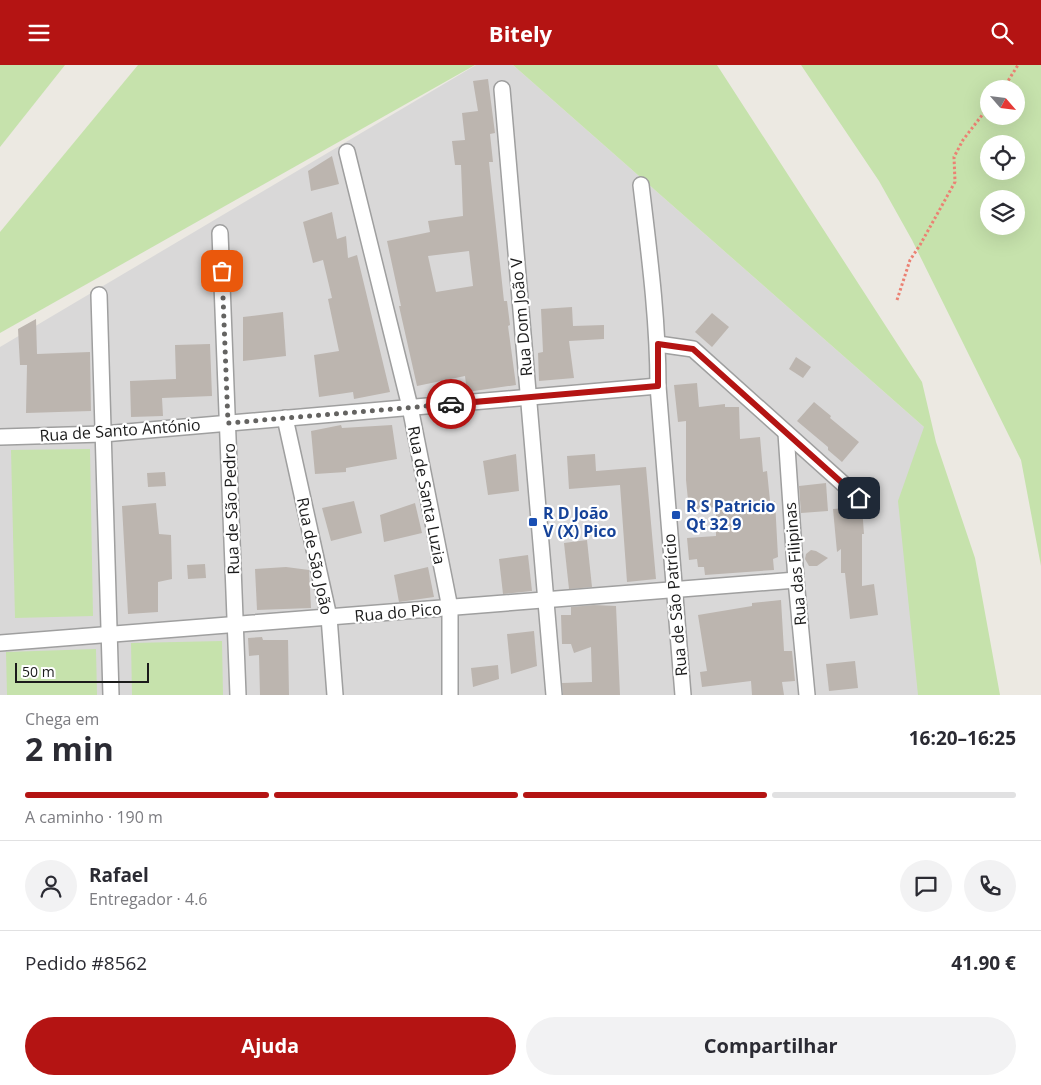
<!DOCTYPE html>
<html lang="pt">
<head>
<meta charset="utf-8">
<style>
	body { margin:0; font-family:"Open Sans",sans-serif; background:#f2f2f3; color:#2b2b33; height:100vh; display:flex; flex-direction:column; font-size:19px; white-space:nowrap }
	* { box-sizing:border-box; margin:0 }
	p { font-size:16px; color:#7c7c81 }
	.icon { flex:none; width:28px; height:28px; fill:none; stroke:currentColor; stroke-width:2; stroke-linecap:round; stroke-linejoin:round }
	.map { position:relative; height:630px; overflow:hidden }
	.drawer { display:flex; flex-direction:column; background:#fff; flex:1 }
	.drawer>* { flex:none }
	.needle { width:32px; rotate:118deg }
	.controls { position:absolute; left:980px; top:15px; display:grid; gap:10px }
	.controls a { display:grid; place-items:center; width:45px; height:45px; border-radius:50%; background:#fff; box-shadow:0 5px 20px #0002; font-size:25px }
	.scale { position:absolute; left:15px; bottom:12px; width:134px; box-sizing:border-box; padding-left:5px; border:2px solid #1b1b1b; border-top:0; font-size:14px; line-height:18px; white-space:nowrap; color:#1b1b1b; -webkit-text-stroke:4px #fff; paint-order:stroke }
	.pin { position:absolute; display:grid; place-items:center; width:42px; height:42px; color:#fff; margin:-21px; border-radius:10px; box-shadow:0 2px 8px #0006 }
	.courier { position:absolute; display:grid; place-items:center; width:50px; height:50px; margin:-25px; border:4px solid #b41413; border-radius:50%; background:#fff; color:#222; box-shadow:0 1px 6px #0007 }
	.summary em { font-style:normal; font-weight:700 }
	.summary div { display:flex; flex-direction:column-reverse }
	.summary { display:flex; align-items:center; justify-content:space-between; height:85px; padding:0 25px }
	h1 { font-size:32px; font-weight:700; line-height:38px }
	.bar { display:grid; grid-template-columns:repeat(4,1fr); gap:8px 5px; align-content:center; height:60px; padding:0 25px }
	.bar i { height:6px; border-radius:4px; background:#e1e1e2 }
	.bar .current { background:#b41413 }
	.bar p { grid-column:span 4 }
	.line { display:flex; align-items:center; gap:12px; padding:0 25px; border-top:1px solid #e1e1e2 }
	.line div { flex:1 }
	.round { display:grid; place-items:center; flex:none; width:52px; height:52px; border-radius:26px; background:#f2f2f3 }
	.primary-button { display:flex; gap:10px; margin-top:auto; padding:10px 25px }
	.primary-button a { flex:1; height:58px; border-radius:30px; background:#b41413; color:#fff; font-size:20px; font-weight:700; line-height:58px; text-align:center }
	.primary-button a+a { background:#f2f2f3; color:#2b2b33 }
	header { display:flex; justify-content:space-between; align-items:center; height:65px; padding:0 25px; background:#b41413; color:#fff; font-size:22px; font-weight:700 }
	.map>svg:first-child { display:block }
	.residential { fill:#d9d8d8 }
	.grass { fill:#c6e2ac; fill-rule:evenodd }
	.building { fill:#bcb5af; fill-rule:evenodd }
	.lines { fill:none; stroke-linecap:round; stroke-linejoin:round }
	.minor-casing { stroke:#9f9f9f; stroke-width:18 }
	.path { stroke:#eb8173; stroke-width:3; stroke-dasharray:2.5 2.5; stroke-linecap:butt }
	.minor { stroke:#fff; stroke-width:15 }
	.done { stroke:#646361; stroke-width:5; stroke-dasharray:0 9 }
	.route { stroke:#b41413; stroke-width:6 }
	.transit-dot { fill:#1a4fb4; stroke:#fff; stroke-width:2 }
	.labels { text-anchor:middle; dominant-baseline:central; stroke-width:4.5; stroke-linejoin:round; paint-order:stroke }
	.street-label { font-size:16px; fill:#1b1b1b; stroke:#fff }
	.transit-label { font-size:16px; font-weight:bold; fill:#164399; stroke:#fff; text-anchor:start }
</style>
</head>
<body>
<header><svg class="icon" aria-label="menu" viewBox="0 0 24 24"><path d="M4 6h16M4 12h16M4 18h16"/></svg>Bitely<svg class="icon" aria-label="search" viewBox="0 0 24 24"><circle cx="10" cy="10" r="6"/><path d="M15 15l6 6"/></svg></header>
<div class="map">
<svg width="1041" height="630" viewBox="0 0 1041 630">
	<rect width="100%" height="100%" fill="#ece9e2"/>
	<path class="residential" d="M476 0H513L924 362 948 630H0V282Z"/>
	<g class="grass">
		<path d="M0 0H65L0 82Z"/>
		<path d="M138 0H475L0 268V167Z"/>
		<path d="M513 0H717L922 317 936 377 975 493 1000 630H918L898 436 924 362Z"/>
		<path d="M801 0H1041V501L1021 395 912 175 879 116ZM989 24H1016V51H989ZM989 79H1016V106H989ZM989 134H1016V161H989Z"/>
		<path d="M90 384 93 551 15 553 11 385Z"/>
		<path d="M222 576 223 630H132L131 578Z"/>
		<path d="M96 584 97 630H7L6 587Z"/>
	</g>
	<g class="building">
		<path d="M488 14 495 68 490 69 493 97H489L504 236H507L510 260 508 261 516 320 467 327 465 311 417 321 399 241H401L387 176 430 167 428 156 463 151 461 100H455L452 76 465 75 462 48 478 46 473 16ZM469 186 473 221 436 227 428 191Z"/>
		<path d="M332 91 339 119 311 126 308 106Z"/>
		<path d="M332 147 337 174 346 171 348 193 357 190 390 327 354 334 353 327 319 332 314 290 339 286 328 234 332 233 323 195 313 198 303 157Z"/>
		<path d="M572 242 573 261 604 260V274L569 276 574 313 539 316 538 288 543 287 541 244Z"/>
		<path d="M283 247 286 291 243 296V252Z"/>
		<path d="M712 248 729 262 712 282 695 267Z"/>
		<path d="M36 254 37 289 90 287 91 346 26 348 27 300H20L18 264Z"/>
		<path d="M210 279 212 331 162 333 163 351 131 352 130 316 176 314 175 280Z"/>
		<path d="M796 292 811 302 803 313 789 304Z"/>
		<path d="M697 318 699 342 725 339V342H739L740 374 760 372 763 407 767 406 770 436H775L778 492 773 494 774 505 705 510 704 502H698L697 494 689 495 687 473 716 471V442L689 445 686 415V356L678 357 674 320Z"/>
		<path d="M814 337 831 351 830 353 859 377 842 397 828 385V382L797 356Z"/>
		<path d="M341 360 342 363 392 360 397 394 346 403V407L315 409 311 366Z"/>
		<path d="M516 389 519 426 488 430 483 396Z"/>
		<path d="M595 389 596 406 646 402 656 514 627 517 620 420 569 424 567 391Z"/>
		<path d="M165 407 166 421 148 422 147 408Z"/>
		<path d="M826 418 828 446 801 448 799 421Z"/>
		<path d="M354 436 362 468 331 476 322 443Z"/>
		<path d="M156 438 159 469 171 470 172 514 158 517V547L128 549 122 441Z"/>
		<path d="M415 438 422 468 384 477 380 450Z"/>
		<path d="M862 442 864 469H862V521L874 519 878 550 850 554 845 508H841V484L837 487 833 444Z"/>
		<path d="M587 475 592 522 569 524 564 478Z"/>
		<path d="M811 485 816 486 828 493 817 501H809L805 494 806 489Z"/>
		<path d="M528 490 532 526 503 529 499 494Z"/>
		<path d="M205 499 206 513 188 514 187 500Z"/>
		<path d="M286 502 309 505 311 543 257 545 255 504Z"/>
		<path d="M428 502 434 532 399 537 394 510Z"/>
		<path d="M781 535 784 586H792L795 616 782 617 784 630H752L751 616 702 622 700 607 707 606 698 550 752 541V538Z"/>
		<path d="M594 540 616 541 620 630H563L562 618 592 617 591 582 574 588 571 579H562L561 550H571V542Z"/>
		<path d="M534 566 537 601 511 609 507 569Z"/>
		<path d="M262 572 263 575H288L289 630H260L259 590 249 591 248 573Z"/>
		<path d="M855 596 858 623 829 626 826 599Z"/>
		<path d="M498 600 499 614 473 622 471 603Z"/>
	</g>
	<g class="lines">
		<g class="minor-casing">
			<g id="minor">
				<path d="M502 24 554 630"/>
				<path d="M347 87 410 342 450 543V630"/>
				<path d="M641 120C649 187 658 254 658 321L683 630"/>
				<path d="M220 168 238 630"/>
				<path d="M99 230 111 630"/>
				<path d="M658 279 693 284 859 433"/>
				<path d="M285 353 329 552 335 630"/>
				<path d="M786 368 796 515 807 630"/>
				<path d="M0 372 103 369 658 321"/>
				<path d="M0 578 796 515"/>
			</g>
		</g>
		<g class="path">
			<path d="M1003 24 1018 0"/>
			<path d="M897 235 910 195 920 180 955 117 954 92 963 75 989 41"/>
		</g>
		<use href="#minor" class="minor"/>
	</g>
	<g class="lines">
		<path class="done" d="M222 206 228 358 451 339"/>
		<path class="route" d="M451 339 658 321V279L693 284 859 433"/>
	</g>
	<g class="transit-dot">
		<rect x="671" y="445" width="10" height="10" rx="2.5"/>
		<rect x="528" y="452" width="10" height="10" rx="2.5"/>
	</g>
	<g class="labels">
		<g class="street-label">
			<text transform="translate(521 252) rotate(-95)">Rua Dom João V</text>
			<text transform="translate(120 365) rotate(-4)">Rua de Santo António</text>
			<text transform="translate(427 430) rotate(79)">Rua de Santa Luzia</text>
			<text transform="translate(231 444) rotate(-92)">Rua de São Pedro</text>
			<text transform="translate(315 491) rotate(78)">Rua de São João</text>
			<text transform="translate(795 499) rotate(-95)">Rua das Filipinas</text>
			<text transform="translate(675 540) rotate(-95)">Rua de São Patrício</text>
			<text transform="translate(398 547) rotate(-5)">Rua do Pico</text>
		</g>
		<g class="transit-label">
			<text x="686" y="441">R S Patricio<tspan x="686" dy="18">Qt 32 9</tspan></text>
			<text x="543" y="448">R D João<tspan x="543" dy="18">V (X) Pico</tspan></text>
		</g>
	</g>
</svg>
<div class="controls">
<a><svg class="needle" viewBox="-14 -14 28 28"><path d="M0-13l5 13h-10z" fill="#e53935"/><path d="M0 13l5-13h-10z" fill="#7c7c81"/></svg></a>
<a><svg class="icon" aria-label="locate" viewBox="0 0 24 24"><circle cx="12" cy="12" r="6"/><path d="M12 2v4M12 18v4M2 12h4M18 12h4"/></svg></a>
<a><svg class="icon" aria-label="layers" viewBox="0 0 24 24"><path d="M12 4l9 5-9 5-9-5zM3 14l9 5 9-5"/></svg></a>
</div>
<div class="scale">50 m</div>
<div class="pin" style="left:222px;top:206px;background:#ea580c"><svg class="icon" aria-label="bag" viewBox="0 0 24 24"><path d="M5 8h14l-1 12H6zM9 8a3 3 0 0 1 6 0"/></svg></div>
<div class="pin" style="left:859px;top:433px;background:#1f2937"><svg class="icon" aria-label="home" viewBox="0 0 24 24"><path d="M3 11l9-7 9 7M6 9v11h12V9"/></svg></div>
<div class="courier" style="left:451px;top:339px"><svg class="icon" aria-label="car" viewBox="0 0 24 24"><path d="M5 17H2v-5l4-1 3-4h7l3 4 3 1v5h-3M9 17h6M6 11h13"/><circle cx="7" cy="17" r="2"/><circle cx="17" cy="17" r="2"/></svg></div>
</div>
<section class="drawer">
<div class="summary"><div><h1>2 min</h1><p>Chega em</p></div><em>16:20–16:25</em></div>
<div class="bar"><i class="current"></i><i class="current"></i><i class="current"></i><i></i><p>A caminho · 190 m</p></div>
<div class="line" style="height:90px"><a class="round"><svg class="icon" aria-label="person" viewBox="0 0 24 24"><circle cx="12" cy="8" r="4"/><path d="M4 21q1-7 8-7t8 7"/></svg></a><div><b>Rafael</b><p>Entregador · 4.6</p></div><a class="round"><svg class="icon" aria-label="chat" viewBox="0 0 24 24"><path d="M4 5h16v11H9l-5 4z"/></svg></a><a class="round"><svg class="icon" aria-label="phone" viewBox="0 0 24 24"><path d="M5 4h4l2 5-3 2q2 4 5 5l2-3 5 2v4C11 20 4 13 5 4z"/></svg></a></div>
<div class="line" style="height:65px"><div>Pedido #8562</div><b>41.90 €</b></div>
<div class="primary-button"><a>Ajuda</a><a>Compartilhar</a></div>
</section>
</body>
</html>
